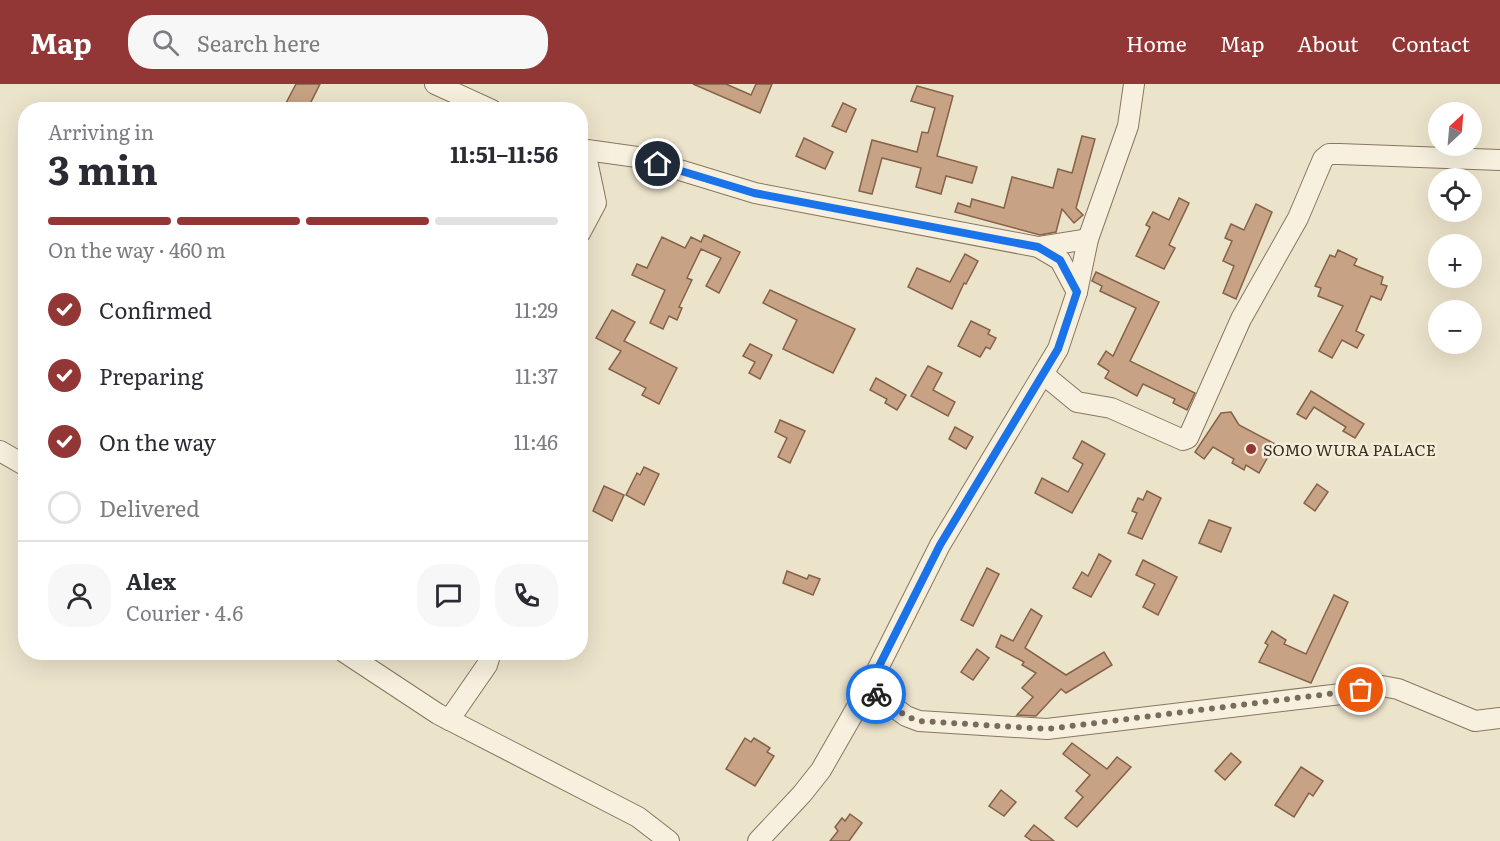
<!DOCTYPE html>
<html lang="en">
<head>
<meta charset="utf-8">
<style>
	body { margin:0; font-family:Literata,serif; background:#f7f7f7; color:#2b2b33; height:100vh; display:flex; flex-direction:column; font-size:22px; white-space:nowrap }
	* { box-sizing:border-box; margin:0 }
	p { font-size:20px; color:#7c7c81 }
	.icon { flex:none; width:33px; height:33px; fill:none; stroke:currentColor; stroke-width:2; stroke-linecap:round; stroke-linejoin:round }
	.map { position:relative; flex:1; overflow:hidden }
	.sheet { position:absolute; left:18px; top:18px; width:570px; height:558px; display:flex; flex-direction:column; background:#fff; border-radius:24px; box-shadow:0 6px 24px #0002 }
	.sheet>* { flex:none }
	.needle { width:39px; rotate:26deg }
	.buttons { position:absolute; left:1428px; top:18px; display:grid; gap:12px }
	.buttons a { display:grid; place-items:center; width:54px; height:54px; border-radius:50%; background:#fff; box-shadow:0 6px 24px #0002; font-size:30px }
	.pin { position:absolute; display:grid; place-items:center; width:51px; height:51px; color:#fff; margin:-26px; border:3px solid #fff; border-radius:50%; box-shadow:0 2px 6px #0007 }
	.courier { position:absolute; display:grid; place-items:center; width:60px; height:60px; margin:-30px; border:4px solid #1a73e8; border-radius:50%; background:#fff; color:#222; box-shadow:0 2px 8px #0007 }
	.overview em { font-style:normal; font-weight:700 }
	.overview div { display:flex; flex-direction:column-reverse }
	.overview { display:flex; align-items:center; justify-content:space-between; height:102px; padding:0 30px }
	h1 { font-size:39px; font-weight:700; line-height:45px }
	.bar { display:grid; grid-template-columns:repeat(4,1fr); gap:9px 6px; align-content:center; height:72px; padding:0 30px }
	.bar i { height:8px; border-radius:4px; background:#e1e1e2 }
	.bar .selected { background:#923735 }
	.bar p { grid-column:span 4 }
	.line { display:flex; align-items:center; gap:15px; padding:0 30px; border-top:2px solid #e1e1e2 }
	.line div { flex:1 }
	.round { display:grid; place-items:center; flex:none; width:63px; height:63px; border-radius:24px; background:#f7f7f7 }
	ol { padding:0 30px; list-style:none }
	li { display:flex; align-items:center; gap:18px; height:66px }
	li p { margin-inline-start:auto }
	li .icon { padding:6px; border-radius:50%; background:#923735; color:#fff; stroke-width:4 }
	li:last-child { color:#7c7c81 }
	li i { width:33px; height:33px; border:3px solid #e1e1e2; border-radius:50% }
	header { display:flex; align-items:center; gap:36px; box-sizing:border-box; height:84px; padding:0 30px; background:#923735; color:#fff }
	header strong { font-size:28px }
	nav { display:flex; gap:33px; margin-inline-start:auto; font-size:21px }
	.search { width:420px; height:54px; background:#f7f7f7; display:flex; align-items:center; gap:15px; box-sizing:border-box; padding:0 21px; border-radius:24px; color:#7c7c81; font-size:22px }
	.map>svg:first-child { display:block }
	.building { fill:#c7a284; stroke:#856248; stroke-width:1.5 }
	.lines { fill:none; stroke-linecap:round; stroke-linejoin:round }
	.minor-casing { stroke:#887760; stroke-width:22 }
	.minor { stroke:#f7f0de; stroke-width:20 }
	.done { stroke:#786d5d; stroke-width:6; stroke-dasharray:0 10.8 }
	.route { stroke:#1a73e8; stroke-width:8 }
	.poi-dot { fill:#923735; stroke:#f4edda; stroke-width:2 }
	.labels { text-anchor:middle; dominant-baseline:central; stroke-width:5; stroke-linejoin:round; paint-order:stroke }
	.poi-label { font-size:16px; fill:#3a2e22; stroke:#f4edda; text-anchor:start }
</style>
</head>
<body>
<header>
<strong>Map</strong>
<div class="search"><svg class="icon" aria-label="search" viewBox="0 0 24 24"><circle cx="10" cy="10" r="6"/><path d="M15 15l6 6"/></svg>Search here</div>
<nav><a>Home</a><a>Map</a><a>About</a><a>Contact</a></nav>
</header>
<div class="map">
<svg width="1500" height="757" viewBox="0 0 1500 757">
	<rect width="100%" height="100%" fill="#ece3cb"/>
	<g class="building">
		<path d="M296 0H320L307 26H293L285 21Z"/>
		<path d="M693 0H726L751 11 756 0H772L760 29Z"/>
		<path d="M917 2 953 12 937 72 977 83 972 99 946 92 941 110 916 103 921 84 882 74 872 110 859 107 872 56 917 68 922 48 928 49 935 24 911 17Z"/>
		<path d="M843 19 856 25 846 48 832 42Z"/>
		<path d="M1082 52 1095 55 1076 124 1083 131 1074 139 1062 125 1056 148 1040 151 955 128 958 119 970 123 972 115 1004 124 1012 93 1053 104 1058 85 1072 89Z"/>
		<path d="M804 54 833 68 825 85 796 72Z"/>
		<path d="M1179 114 1189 119 1169 161 1175 164 1164 185 1136 172 1150 143 1146 141 1153 128 1169 136Z"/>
		<path d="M1256 120 1272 128 1236 215 1223 209 1234 182 1223 177 1232 157 1225 154 1231 140 1244 146Z"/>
		<path d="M704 151 740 168 719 209 706 202 721 174 701 165 687 194 692 196 679 223 682 224 677 236 669 232 663 245 650 239 665 206 632 191 637 180 647 184 662 153 685 164 691 153 701 158Z"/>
		<path d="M1338 166 1357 175 1354 181 1383 193 1381 200 1387 202 1381 216 1371 212 1356 247 1364 251 1357 264 1342 256 1332 274 1319 267 1343 222 1318 212 1321 204 1315 202 1330 171 1335 173Z"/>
		<path d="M965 170 978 177 966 200 964 199 952 225 908 203 917 184 950 198Z"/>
		<path d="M1096 188 1159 218 1130 277 1195 309 1187 326 1173 319 1175 315 1143 300 1137 312 1105 294 1109 287 1098 280 1106 267 1113 272 1136 224 1100 207 1102 202 1092 197Z"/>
		<path d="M770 206 855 245 833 289 783 265 797 236 763 219Z"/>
		<path d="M612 226 635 238 624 257 677 284 659 320 642 311 646 304 609 285 621 267 596 254Z"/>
		<path d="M971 237 990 246 988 250 996 254 990 265 986 263 980 273 958 262Z"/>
		<path d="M750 260 772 271 760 295 749 289 755 278 743 272Z"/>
		<path d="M928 282 942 289 933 306 955 318 948 332 911 312Z"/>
		<path d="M876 294 906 311 897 326 885 319 887 315 870 306Z"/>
		<path d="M1311 307 1364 340 1355 354 1343 347 1346 343 1314 323 1306 335 1297 330Z"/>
		<path d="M1231 328 1239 341 1275 360 1259 389 1246 381 1244 386 1232 379 1234 375 1213 363 1204 375 1195 368 1221 329Z"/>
		<path d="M780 336 805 347 790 379 778 373 787 354 775 348Z"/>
		<path d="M955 343 973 353 966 365 949 355Z"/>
		<path d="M1082 357 1105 370 1072 429 1035 409 1042 394 1068 408 1083 380 1073 374Z"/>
		<path d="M644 383 659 390 644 421 626 411 637 389 640 391Z"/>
		<path d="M1317 400 1328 408 1315 427 1304 419Z"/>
		<path d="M604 402 624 411 612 437 593 427Z"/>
		<path d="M1147 407 1161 414 1142 455 1128 449 1137 429 1132 427 1138 414 1143 416Z"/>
		<path d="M1209 436 1231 444 1221 468 1199 459Z"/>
		<path d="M1099 470 1111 477 1091 513 1073 504 1082 488 1088 492Z"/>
		<path d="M1143 476 1177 493 1158 531 1143 523 1155 500 1136 491Z"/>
		<path d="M987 484 999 490 973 542 961 536Z"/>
		<path d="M787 487 807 495 809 491 820 495 813 511 783 499Z"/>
		<path d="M1334 511 1348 518 1311 599 1259 578 1268 561 1265 559 1272 547 1286 556 1284 560 1306 570Z"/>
		<path d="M1031 525 1042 532 1025 564 1066 591 1104 568 1112 581 1066 609 1061 605 1036 632 1017 631 1033 613 1022 604 1036 589 1022 581 1024 578 996 563 1001 551 1013 557Z"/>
		<path d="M977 565 989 574 973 596 961 588Z"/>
		<path d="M745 654 751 658 754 654 770 664 767 668 774 672 755 702 726 685Z"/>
		<path d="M1072 659 1107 685 1117 673 1131 683 1077 743 1065 734 1083 713 1076 707 1090 691 1063 670Z"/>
		<path d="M1231 669 1241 678 1225 696 1215 687Z"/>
		<path d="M1301 683 1323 697 1313 712 1309 709 1294 733 1275 721Z"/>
		<path d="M1001 706 1016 718 1004 732 989 722Z"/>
		<path d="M850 730 862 739 849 757H830L838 747 835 743 842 734 845 737Z"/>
		<path d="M1034 741 1054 757H1032L1025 752Z"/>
	</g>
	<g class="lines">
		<g class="minor-casing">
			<g id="minor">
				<path d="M435 0 492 26"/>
				<path d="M580 65 637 73 755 109 1038 163 1060 176 1077 208"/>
				<path d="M580 149 596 119 585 67"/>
				<path d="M1038 163 1088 155"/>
				<path d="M1043 290 1077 318 1111 324 1183 356 1188 354 1241 235 1298 134 1323 75 1329 70H1339L1500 76"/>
				<path d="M0 367 26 382"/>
				<path d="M344 568 438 630 638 733 669 757"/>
				<path d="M868 604 906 632 919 637 1047 645 1341 610 1382 602 1398 605 1475 637 1500 634"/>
				<path d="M449 636 487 581 491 568"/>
				<path d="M758 757 802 710 821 686 868 604 940 461 1058 265 1077 208 1088 155 1128 42 1134 0"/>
			</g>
		</g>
		<use href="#minor" class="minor"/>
	</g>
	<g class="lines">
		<path class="done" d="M876 610 906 632 919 637 1047 645 1361 606"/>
		<path class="route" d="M658 80 754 109 1038 163 1060 176 1077 208 1058 265 940 461 868 604 876 610"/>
	</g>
	<circle class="poi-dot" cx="1251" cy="365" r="6"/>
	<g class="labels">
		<g class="poi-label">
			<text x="1263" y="365">SOMO WURA PALACE</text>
		</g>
	</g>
</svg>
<div class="buttons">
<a><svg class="needle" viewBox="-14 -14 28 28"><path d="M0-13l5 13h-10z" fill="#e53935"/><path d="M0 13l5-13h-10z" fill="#7c7c81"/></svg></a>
<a><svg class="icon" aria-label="locate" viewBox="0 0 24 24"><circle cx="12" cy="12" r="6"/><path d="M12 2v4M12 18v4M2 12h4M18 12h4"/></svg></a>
<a>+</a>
<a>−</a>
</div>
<div class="pin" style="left:1361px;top:606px;background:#ea580c"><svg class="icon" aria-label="bag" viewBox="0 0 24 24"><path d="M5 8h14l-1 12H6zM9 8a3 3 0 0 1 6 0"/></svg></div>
<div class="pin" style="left:658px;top:80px;background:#1f2937"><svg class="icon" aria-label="home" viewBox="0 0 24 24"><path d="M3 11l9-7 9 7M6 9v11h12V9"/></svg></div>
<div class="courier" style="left:876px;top:610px"><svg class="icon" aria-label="bike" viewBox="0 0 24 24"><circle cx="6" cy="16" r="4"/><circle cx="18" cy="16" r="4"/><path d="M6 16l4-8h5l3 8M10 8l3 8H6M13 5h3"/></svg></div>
<section class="sheet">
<div class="overview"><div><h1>3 min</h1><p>Arriving in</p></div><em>11:51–11:56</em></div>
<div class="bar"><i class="selected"></i><i class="selected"></i><i class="selected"></i><i></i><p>On the way · 460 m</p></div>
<ol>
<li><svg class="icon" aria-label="check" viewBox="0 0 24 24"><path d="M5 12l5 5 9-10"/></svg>Confirmed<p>11:29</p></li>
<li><svg class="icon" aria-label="check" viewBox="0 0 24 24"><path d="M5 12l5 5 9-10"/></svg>Preparing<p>11:37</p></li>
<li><svg class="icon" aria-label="check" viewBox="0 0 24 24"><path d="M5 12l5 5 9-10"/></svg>On the way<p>11:46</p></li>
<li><i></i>Delivered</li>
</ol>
<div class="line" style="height:108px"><a class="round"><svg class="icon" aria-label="person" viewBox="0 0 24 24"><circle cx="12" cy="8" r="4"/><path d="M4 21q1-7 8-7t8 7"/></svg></a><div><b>Alex</b><p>Courier · 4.6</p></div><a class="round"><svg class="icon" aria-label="chat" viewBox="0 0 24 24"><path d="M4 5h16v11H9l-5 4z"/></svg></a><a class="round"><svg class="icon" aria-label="phone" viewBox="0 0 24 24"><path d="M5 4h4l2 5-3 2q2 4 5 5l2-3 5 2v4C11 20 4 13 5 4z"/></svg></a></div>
</section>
</div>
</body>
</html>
